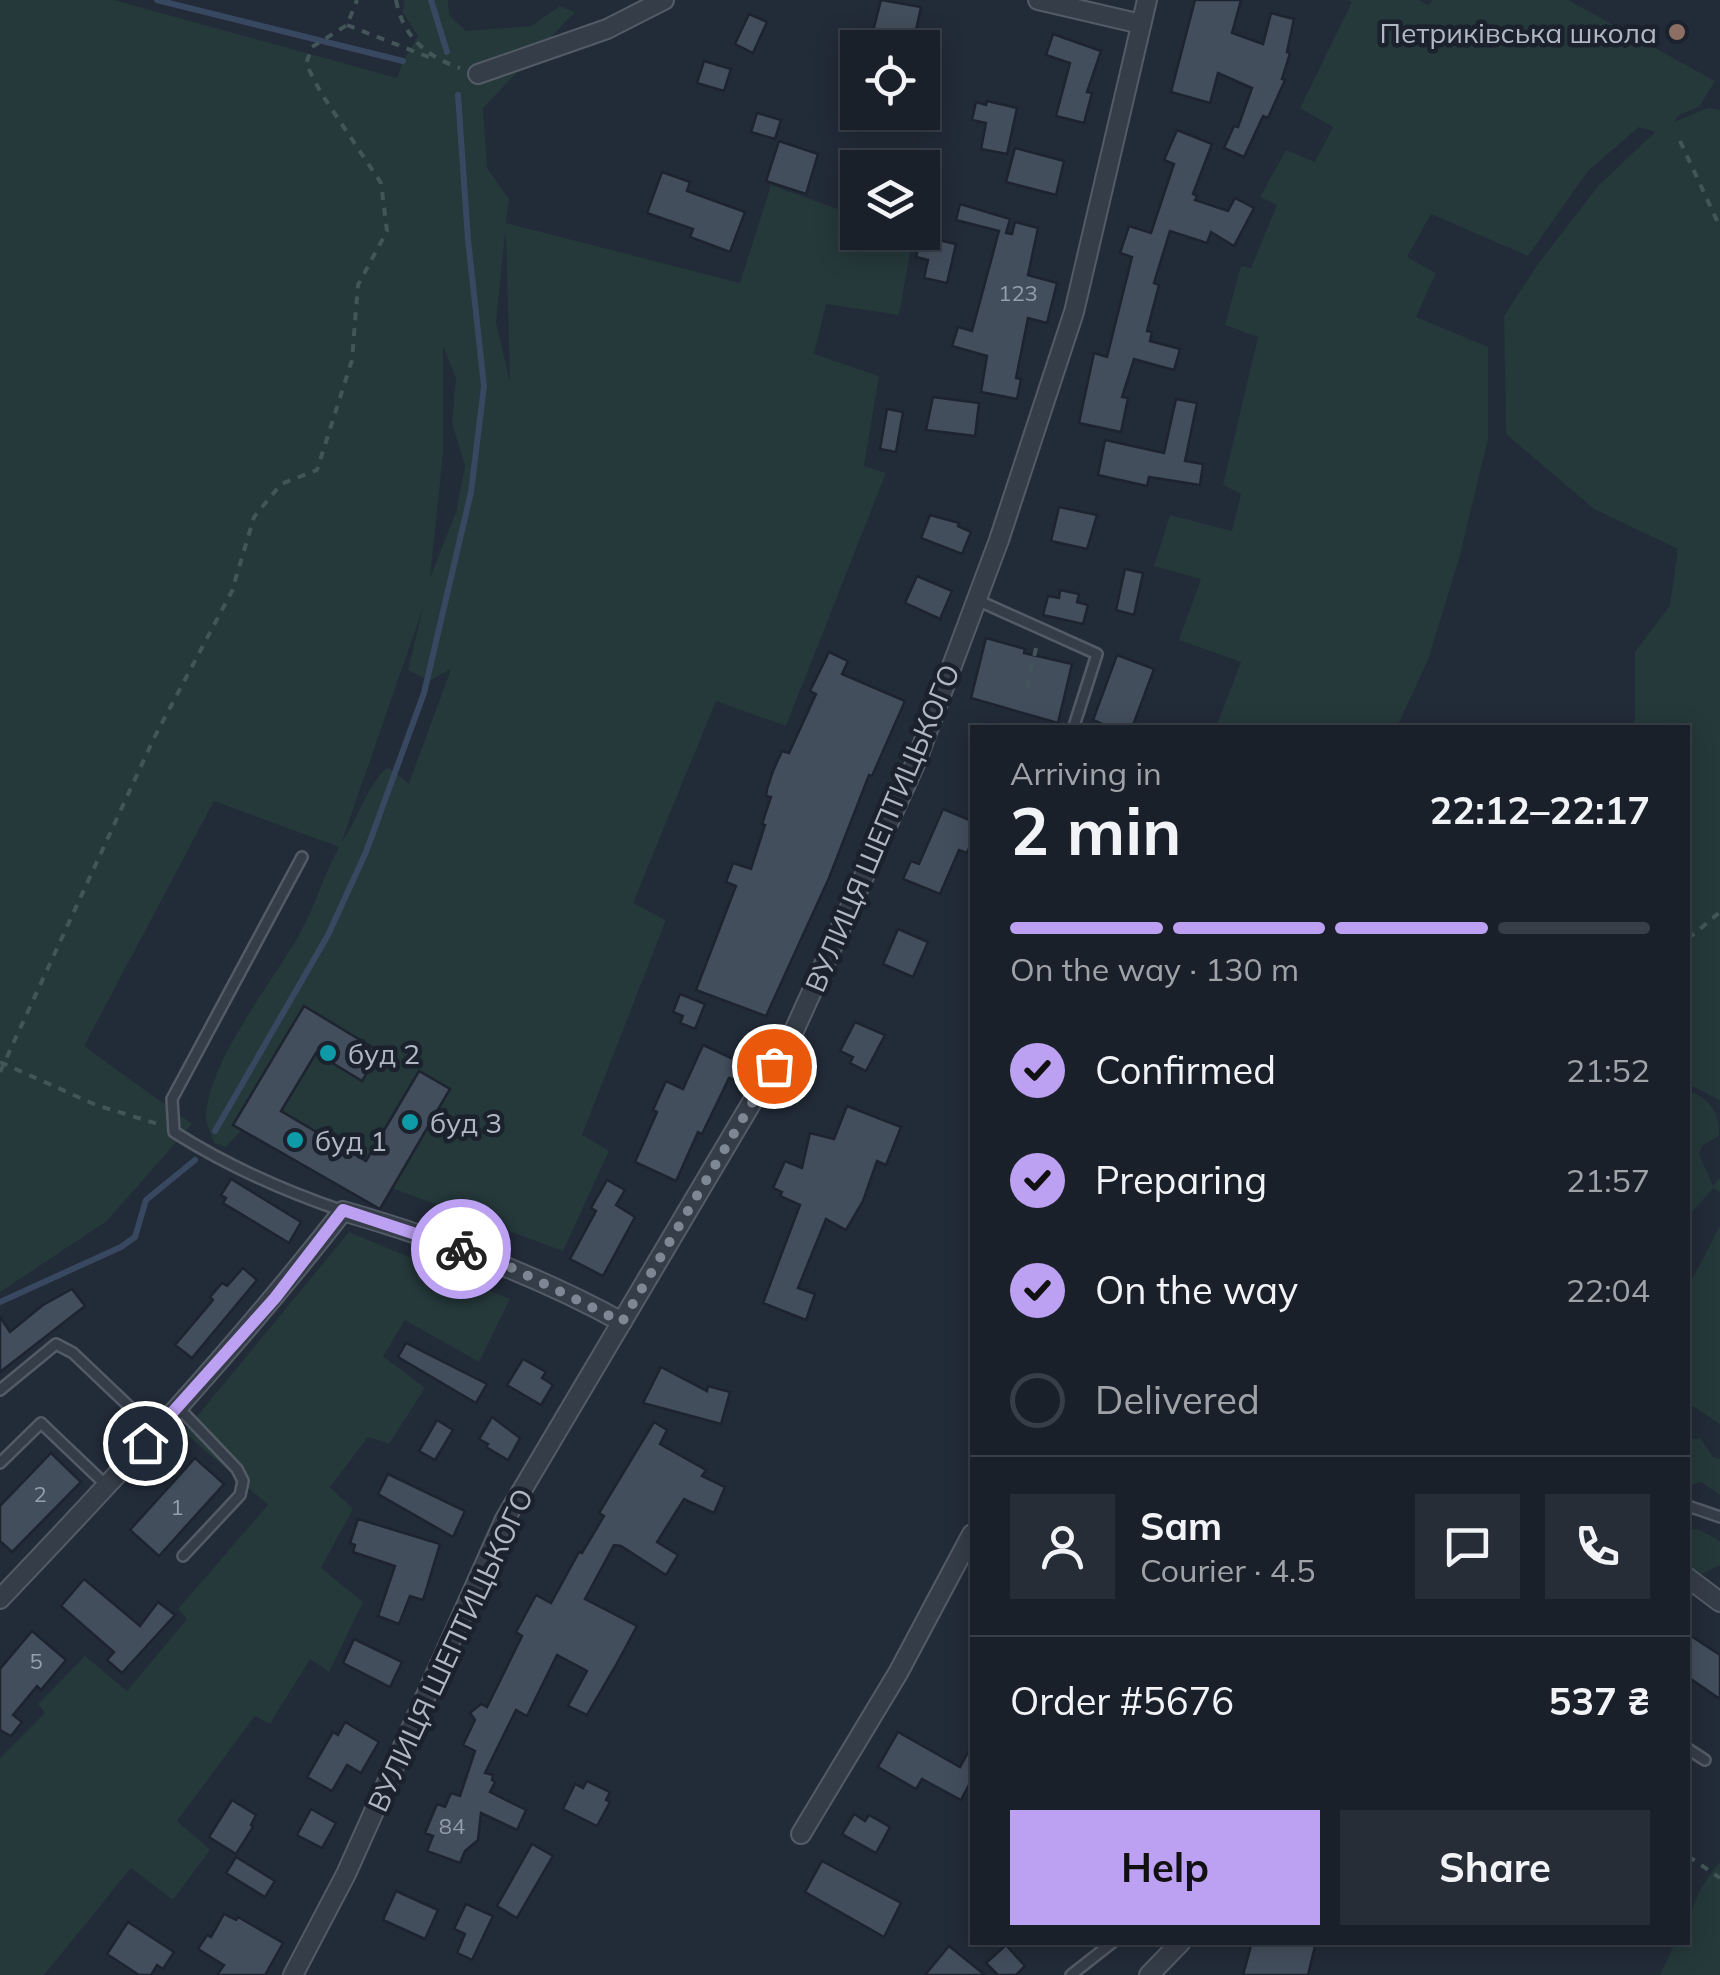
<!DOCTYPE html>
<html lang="en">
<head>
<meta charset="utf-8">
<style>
	body { margin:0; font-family:Mulish,sans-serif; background:#272d36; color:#f1f3f6; height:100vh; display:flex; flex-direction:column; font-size:38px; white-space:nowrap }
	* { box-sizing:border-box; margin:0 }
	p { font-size:32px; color:#9fa3a8 }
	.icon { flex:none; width:55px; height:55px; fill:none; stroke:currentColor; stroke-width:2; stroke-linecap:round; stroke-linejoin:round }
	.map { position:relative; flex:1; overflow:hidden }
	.side { position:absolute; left:970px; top:725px; width:720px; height:1220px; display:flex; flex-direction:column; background:#1a202a; border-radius:0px; box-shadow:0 5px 25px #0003,0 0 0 2px #383e47 }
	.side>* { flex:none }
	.tools { position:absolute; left:840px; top:30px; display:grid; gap:20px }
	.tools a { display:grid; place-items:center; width:100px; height:100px; border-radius:0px; background:#1a202a; box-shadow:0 5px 25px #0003,0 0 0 2px #383e47; font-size:50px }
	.pin { position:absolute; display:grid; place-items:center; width:85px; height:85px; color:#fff; margin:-42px; border:5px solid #fff; border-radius:50%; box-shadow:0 2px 10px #0007 }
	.courier { position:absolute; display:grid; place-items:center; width:100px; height:100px; margin:-50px; border:8px solid #bca0f2; border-radius:50%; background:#fff; color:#222; box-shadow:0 2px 12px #0007 }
	.head em { font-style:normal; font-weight:700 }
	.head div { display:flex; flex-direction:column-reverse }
	.head { display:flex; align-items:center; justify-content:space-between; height:170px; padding:0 40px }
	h1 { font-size:65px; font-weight:700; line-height:75px }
	.bar { display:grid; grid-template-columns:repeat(4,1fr); gap:15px 10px; align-content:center; height:120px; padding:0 40px }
	.bar i { height:12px; border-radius:8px; background:#383e47 }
	.bar .on { background:#bca0f2 }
	.bar p { grid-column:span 4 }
	.line { display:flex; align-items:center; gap:25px; padding:0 40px; border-top:2px solid #383e47 }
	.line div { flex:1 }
	.round { display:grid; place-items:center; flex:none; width:105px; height:105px; border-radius:0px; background:#272d36 }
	ol { padding:0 40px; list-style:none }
	li { display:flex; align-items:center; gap:30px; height:110px }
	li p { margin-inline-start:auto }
	li .icon { padding:10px; border-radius:50%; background:#bca0f2; color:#111; stroke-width:4 }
	li:last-child { color:#9fa3a8 }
	li i { width:55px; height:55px; border:5px solid #383e47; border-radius:50% }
	.action { display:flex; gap:20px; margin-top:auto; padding:20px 40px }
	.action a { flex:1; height:115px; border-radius:0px; background:#bca0f2; color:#111; font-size:40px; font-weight:700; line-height:115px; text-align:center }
	.action a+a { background:#272d36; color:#f1f3f6 }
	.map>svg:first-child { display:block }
	.green { fill:#25383a; fill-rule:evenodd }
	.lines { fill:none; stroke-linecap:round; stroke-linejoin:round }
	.stream { stroke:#384861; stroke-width:6 }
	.building { fill:#434e5d; stroke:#1d242f; stroke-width:2.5 }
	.service-casing { stroke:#535b66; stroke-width:14 }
	.minor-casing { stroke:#535b66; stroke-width:22 }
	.path { stroke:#435558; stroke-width:4; stroke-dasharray:8 8; stroke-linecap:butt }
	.service { stroke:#353d48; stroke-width:9 }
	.minor { stroke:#353d48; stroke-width:18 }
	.done { stroke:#7e8794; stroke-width:10; stroke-dasharray:0 18 }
	.route { stroke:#bca0f2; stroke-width:12 }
	.education-dot { fill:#8d6e63; stroke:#1b222d; stroke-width:4 }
	.culture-dot { fill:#0f9aa8; stroke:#1b222d; stroke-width:4 }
	.labels { text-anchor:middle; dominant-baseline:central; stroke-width:9; stroke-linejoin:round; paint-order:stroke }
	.number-label { font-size:22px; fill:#959eab }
	.poi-label { font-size:28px; fill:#b0b8c5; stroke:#1b222d; text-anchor:start }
	.street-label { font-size:28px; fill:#b0b8c5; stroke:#1b222d }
</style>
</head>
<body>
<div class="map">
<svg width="1720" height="1975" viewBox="0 0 1720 1975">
	<rect width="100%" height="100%" fill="#222b38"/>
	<g class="green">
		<path d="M0 0H114L397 78 403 61 418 36 403 13 404 0H448L449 15 466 31 531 26 560 6 575 12 483 108 487 168 509 199 506 223 740 283 771 185 857 216 858 232 904 233 913 236 899 315 826 304 814 354 879 376 864 466 886 473 786 726 716 701 633 903 666 920 582 1135 609 1151 563 1251 250 1136 263 1106 226 1147 214 1143C211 1134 205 1123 206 1114 212 1054 273 983 301 931 316 904 324 874 339 847L214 801 84 1046 192 1124 107 1221 0 1292ZM505 234 506 235 510 382 496 323ZM443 346 456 378 452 423 465 466 456 512 430 578 443 454ZM423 608 408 670 429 681 451 669 408 786 407 782 388 767C365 787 361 815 342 841Z"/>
		<path d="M1348 0H1419L1428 5 1433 0H1568L1715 81 1700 106 1679 115 1674 122 1708 108 1720 110V1100L1688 1084V728L1632 727 1635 718V652L1670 605 1678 549 1594 509 1506 434 1504 316 1538 264 1599 185 1655 132 1639 127 1588 171 1528 256 1431 214 1407 257 1436 273 1416 317 1488 347V439L1459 559 1428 660 1397 727H1216L1241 662 1179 640 1201 579 1154 566 1170 515 1232 531 1241 494 1223 485 1258 337 1225 325 1241 266 1251 268 1277 205 1260 197 1286 150 1315 162 1333 127 1300 108 1352 2Z"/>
		<path d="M1688 1090C1710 1100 1720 1111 1719 1136L1702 1146 1699 1154 1713 1186 1720 1178V1192L1713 1188 1688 1217Z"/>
		<path d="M1720 1226V1424L1688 1403V1287Z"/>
		<path d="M349 1232 510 1299 479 1362 405 1320 383 1356 425 1388 389 1444 368 1437 330 1487 353 1509 321 1568 363 1602 329 1672 310 1659 270 1724 255 1716 177 1821 210 1850 173 1900 131 1868 44 1975H0V1758L45 1713 38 1704 85 1656 127 1691 187 1619 178 1609 268 1505 184 1432Z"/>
		<path d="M1700 1438 1713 1457 1720 1459V1495L1701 1482 1688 1486V1440Z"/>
		<path d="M1698 1529 1720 1541V1565L1700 1575 1688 1566V1530Z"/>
		<path d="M1720 1862V1975H1660L1675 1943 1688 1942C1688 1910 1699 1886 1720 1862Z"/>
	</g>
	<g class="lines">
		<g class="stream">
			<path d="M157 0 403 61"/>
			<path d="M431 0 447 52"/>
			<path d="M215 1131 328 935 366 852 424 693 471 492 484 386 468 240 458 95"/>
			<path d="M0 1302 121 1247 135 1237 146 1200 195 1160"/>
		</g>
	</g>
	<g class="building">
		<path d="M881 0 921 7 912 48 871 39Z"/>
		<path d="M1195 0H1241L1232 33 1263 44 1271 13 1294 19 1287 52 1290 53 1282 79 1285 80 1268 118 1263 116 1244 157 1224 148 1234 126 1238 127 1252 88 1218 73 1210 103 1171 92Z"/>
		<path d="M749 14 767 22 753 53 735 44Z"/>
		<path d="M1053 34 1101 51 1087 92 1092 93 1084 123 1056 116 1070 63 1046 55Z"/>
		<path d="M704 61 731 69 724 91 697 83Z"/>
		<path d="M987 101 1017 108 1007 154 981 149 986 123 972 120 976 102 986 105Z"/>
		<path d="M757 113 781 120 775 139 751 132Z"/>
		<path d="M1177 130 1212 144 1193 194 1197 196 1195 200 1228 211 1235 198 1254 208 1234 246 1211 232 1207 243 1170 231 1154 283 1159 285 1147 331 1152 332 1150 341 1180 349 1174 370 1134 359 1122 397 1128 398 1121 432 1079 423 1094 353 1107 357 1132 257 1120 253 1129 226 1151 233 1174 164 1164 160Z"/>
		<path d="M779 141 818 154 806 194 766 181Z"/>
		<path d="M1015 148 1064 161 1056 195 1006 182Z"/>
		<path d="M662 172 690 182 687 191 745 212 730 252 690 237 693 229 647 213Z"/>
		<path d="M960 204 1010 219 1006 233 1012 234 1015 222 1038 228 1028 275 1057 283 1047 323 1028 318 1016 378 1021 379 1017 399 981 392 987 356 952 346 958 327 972 331 999 231 956 220Z"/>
		<path d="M921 236 956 244 947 283 924 278 928 260 916 257Z"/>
		<path d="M933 397 979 403 975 436 926 430Z"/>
		<path d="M1176 399 1197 403 1185 461 1203 464 1200 485 1149 477 1147 486 1098 475 1105 440 1164 453Z"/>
		<path d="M887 409 903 412 896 452 880 449Z"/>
		<path d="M1059 507 1097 515 1087 549 1051 541Z"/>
		<path d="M930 515 959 523 958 526 971 532 962 554 921 538Z"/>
		<path d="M1125 569 1143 573 1134 615 1116 610Z"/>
		<path d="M917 576 952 591 940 619 905 603Z"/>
		<path d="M1060 590 1079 594 1077 602 1088 605 1083 624 1043 615 1048 596 1059 598Z"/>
		<path d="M986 638 1025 649 1024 653 1072 664 1058 723 971 698Z"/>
		<path d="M829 652 848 661 842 674 905 701 872 776 869 775 829 878 766 1016 696 990 736 886 726 882 733 863 751 869 765 825 762 824 771 797 766 796 767 789 773 771 782 751 789 753 816 694 810 691Z"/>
		<path d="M1117 655 1154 669 1132 728H1111L1093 720Z"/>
		<path d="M943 809 972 821V841L967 853 959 850 940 894 903 879 911 861 919 864Z"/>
		<path d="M898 929 928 942 913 977 883 964Z"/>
		<path d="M680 994 705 1004 695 1029 680 1023 683 1016 673 1012Z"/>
		<path d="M304 1006 380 1052 362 1081 316 1053 281 1111 366 1161 419 1071 450 1089 380 1209 233 1125Z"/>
		<path d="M855 1022 885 1035 866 1071 850 1063 853 1057 840 1051Z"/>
		<path d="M703 1045 742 1063 735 1080 729 1078 702 1134 698 1132 676 1181 635 1162 657 1112 653 1110 666 1081 683 1089Z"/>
		<path d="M847 1106 901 1127 886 1165 877 1161 863 1201 846 1230 826 1219 798 1288 815 1294 806 1320 763 1303 800 1205 780 1196 782 1192 773 1188 785 1161 802 1168 810 1133 834 1139Z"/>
		<path d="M231 1179 301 1222 289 1243 223 1203 226 1198 221 1195Z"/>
		<path d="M607 1180 625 1190 616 1205 635 1217 603 1276 570 1259 596 1211 591 1208Z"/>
		<path d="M243 1268 257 1280 192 1358 175 1345 213 1300 210 1297 222 1283 227 1286Z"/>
		<path d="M72 1289 85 1306 0 1372V1317L10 1332 43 1305Z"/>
		<path d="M406 1343 487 1384 476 1403 398 1357Z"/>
		<path d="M523 1359 546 1372 542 1378 553 1385 541 1405 507 1385Z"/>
		<path d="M661 1367 707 1391 708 1386 730 1392 721 1424 643 1403Z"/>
		<path d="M492 1417 520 1438 508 1460 486 1447 488 1444 479 1439Z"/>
		<path d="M437 1420 453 1430 435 1460 419 1451Z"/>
		<path d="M654 1422 667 1430 660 1444 706 1470 702 1476 725 1487 714 1513 684 1499 657 1542 678 1555 666 1575 621 1546 614 1545 585 1599 637 1626 616 1665 587 1715 568 1706 587 1671 557 1655 527 1716 516 1710 485 1773 493 1775 492 1780 495 1782 490 1792 526 1810 517 1830 481 1813 478 1840 465 1851 460 1863 427 1851 433 1836 425 1833 437 1804 445 1807 451 1793 460 1796 475 1751 463 1745 475 1720 470 1713 481 1704 487 1707 522 1636 516 1632 536 1595 551 1603 579 1552 582 1553 604 1516 599 1513Z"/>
		<path d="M51 1453 81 1482 12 1552 0 1541V1506Z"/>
		<path d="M195 1458 224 1484 159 1556 130 1530Z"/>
		<path d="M388 1474 465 1511 453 1537 378 1494Z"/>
		<path d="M358 1519 440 1544 423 1600 410 1596 399 1624 378 1616 395 1566 353 1552 355 1545 350 1543Z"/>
		<path d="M84 1579 140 1626 158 1602 175 1615 122 1673 107 1660 114 1652 61 1606Z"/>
		<path d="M32 1631 66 1660 41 1690 37 1686 13 1715 22 1722 11 1736 0 1730V1669Z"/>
		<path d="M1688 1634 1720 1655V1699L1688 1677Z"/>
		<path d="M354 1639 402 1662 390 1687 343 1663Z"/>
		<path d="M345 1722 379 1742 361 1773 347 1765 332 1791 307 1777 333 1732 338 1735Z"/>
		<path d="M898 1732 960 1767 972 1745V1779L961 1800 922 1779 916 1789 878 1767Z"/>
		<path d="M587 1781 610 1792 606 1800 610 1802 597 1826 563 1809 575 1784 583 1788Z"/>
		<path d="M232 1800 256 1815 251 1825 253 1827 236 1854 209 1837Z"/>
		<path d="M311 1809 336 1823 322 1848 297 1835Z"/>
		<path d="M854 1814 865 1821 869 1815 890 1827 876 1853 842 1834Z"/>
		<path d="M532 1844 553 1856 517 1918 497 1906Z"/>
		<path d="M236 1857 275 1881 265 1897 226 1873Z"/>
		<path d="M822 1861 901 1903 884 1937 805 1892Z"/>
		<path d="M396 1891 438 1910 425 1939 383 1920Z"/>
		<path d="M466 1904 493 1916 472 1960 457 1953 465 1934 454 1929Z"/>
		<path d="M224 1914 236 1920 238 1917 283 1943 265 1975H217L224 1965 198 1949 207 1935 211 1937Z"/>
		<path d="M128 1922 174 1952 163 1969 157 1965 151 1975H139L107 1954Z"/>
		<path d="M1252 1942H1316L1308 1975H1243Z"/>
		<path d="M1006 1945 1025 1966 1016 1975H998L986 1963Z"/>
		<path d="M949 1946 985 1975H925Z"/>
	</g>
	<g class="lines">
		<g class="service-casing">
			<g id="service">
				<path d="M977 600 1097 654 1074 726 1078 728"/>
				<path d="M302 857 172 1099 174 1132C226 1165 284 1191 343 1211"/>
				<path d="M0 1390 56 1344 73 1353 155 1431"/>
				<path d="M178 1407 237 1469 243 1481 240 1495 183 1556"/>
				<path d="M0 1463 41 1423 106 1485"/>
				<path d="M1688 1506 1720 1517"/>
				<path d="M1688 1749 1705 1760"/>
				<path d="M1071 1975 1113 1942"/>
			</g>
		</g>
		<g class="minor-casing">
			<g id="minor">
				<path d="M1038 0 1141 24"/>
				<path d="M478 74 607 29 664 0"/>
				<path d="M1688 1578 1720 1602"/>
				<path d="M0 1599C119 1474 237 1347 343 1211 440 1239 533 1273 622 1322"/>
				<path d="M801 1834 898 1673 972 1534"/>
				<path d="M293 1975 346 1874 505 1519 793 1033 916 762 999 540 1074 312 1147 0"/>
				<path d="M1149 1975 1181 1942"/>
			</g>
		</g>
		<g class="path">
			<path d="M396 0C403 37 426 56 460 68"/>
			<path d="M347 25 431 58"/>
			<path d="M1680 141 1720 227"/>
			<path d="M1027 687 1037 644"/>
			<path d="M1688 939 1720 912"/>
			<path d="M0 1062 96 1105 158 1124"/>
			<path d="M0 1072 154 738 232 591 254 517 281 484 317 470 352 360 358 285 387 231 381 183 321 93 306 64 312 47 347 25 357 0"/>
			<path d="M1688 1856 1720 1878"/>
		</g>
		<use href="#service" class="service"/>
		<use href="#minor" class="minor"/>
	</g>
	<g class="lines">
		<path class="done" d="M461 1249 506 1265 622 1322 774 1066"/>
		<path class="route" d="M145 1443 275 1298 343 1210 461 1249"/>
	</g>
	<circle class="education-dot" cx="1677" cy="32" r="10"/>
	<g class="culture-dot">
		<circle cx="328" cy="1053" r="10"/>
		<circle cx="410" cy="1122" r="10"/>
		<circle cx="295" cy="1140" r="10"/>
	</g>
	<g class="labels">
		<g class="number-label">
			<text x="1018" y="293">123</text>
			<text x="40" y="1494">2</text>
			<text x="177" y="1507">1</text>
			<text x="36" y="1661">5</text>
			<text x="452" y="1826">84</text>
		</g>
		<g class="poi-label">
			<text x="1657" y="32" text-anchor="end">Петриківська школа</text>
			<text x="348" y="1053">буд 2</text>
			<text x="430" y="1122">буд 3</text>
			<text x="315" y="1140">буд 1</text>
		</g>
		<g class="street-label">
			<text transform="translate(882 828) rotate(-67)">ВУЛИЦЯ ШЕПТИЦЬКОГО</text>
			<text transform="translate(450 1650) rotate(-65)">ВУЛИЦЯ ШЕПТИЦЬКОГО</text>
		</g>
	</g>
</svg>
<div class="tools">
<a><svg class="icon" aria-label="locate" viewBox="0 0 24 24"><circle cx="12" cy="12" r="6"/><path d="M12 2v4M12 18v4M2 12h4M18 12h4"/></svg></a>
<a><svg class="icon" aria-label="layers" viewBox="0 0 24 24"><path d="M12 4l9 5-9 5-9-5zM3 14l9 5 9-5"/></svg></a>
</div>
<div class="pin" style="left:774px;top:1066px;background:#ea580c"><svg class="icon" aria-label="bag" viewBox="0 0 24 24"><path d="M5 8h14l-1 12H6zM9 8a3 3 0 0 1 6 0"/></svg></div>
<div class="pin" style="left:145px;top:1443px;background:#1f2937"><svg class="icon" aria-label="home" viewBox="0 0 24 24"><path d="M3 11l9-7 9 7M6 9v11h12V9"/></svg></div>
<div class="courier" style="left:461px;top:1249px"><svg class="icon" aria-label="bike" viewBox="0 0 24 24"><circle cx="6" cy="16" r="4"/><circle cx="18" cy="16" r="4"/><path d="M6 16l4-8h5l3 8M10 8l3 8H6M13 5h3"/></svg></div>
<section class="side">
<div class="head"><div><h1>2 min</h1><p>Arriving in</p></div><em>22:12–22:17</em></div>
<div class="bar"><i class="on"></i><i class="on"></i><i class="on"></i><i></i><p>On the way · 130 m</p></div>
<ol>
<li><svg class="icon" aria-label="check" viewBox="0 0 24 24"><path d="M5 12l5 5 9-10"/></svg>Confirmed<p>21:52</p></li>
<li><svg class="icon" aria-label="check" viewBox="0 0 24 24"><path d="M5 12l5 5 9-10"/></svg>Preparing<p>21:57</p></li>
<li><svg class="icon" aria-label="check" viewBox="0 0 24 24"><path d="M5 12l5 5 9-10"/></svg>On the way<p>22:04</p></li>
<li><i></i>Delivered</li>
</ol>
<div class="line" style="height:180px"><a class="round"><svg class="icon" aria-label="person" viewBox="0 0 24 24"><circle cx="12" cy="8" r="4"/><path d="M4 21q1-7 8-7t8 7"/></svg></a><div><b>Sam</b><p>Courier · 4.5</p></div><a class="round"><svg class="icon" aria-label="chat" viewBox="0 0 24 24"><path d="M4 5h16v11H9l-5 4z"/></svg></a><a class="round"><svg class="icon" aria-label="phone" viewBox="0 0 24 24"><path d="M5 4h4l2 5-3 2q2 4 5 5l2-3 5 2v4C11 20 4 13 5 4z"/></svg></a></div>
<div class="line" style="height:130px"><div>Order #5676</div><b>537 ₴</b></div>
<div class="action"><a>Help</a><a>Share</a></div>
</section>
</div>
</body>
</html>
